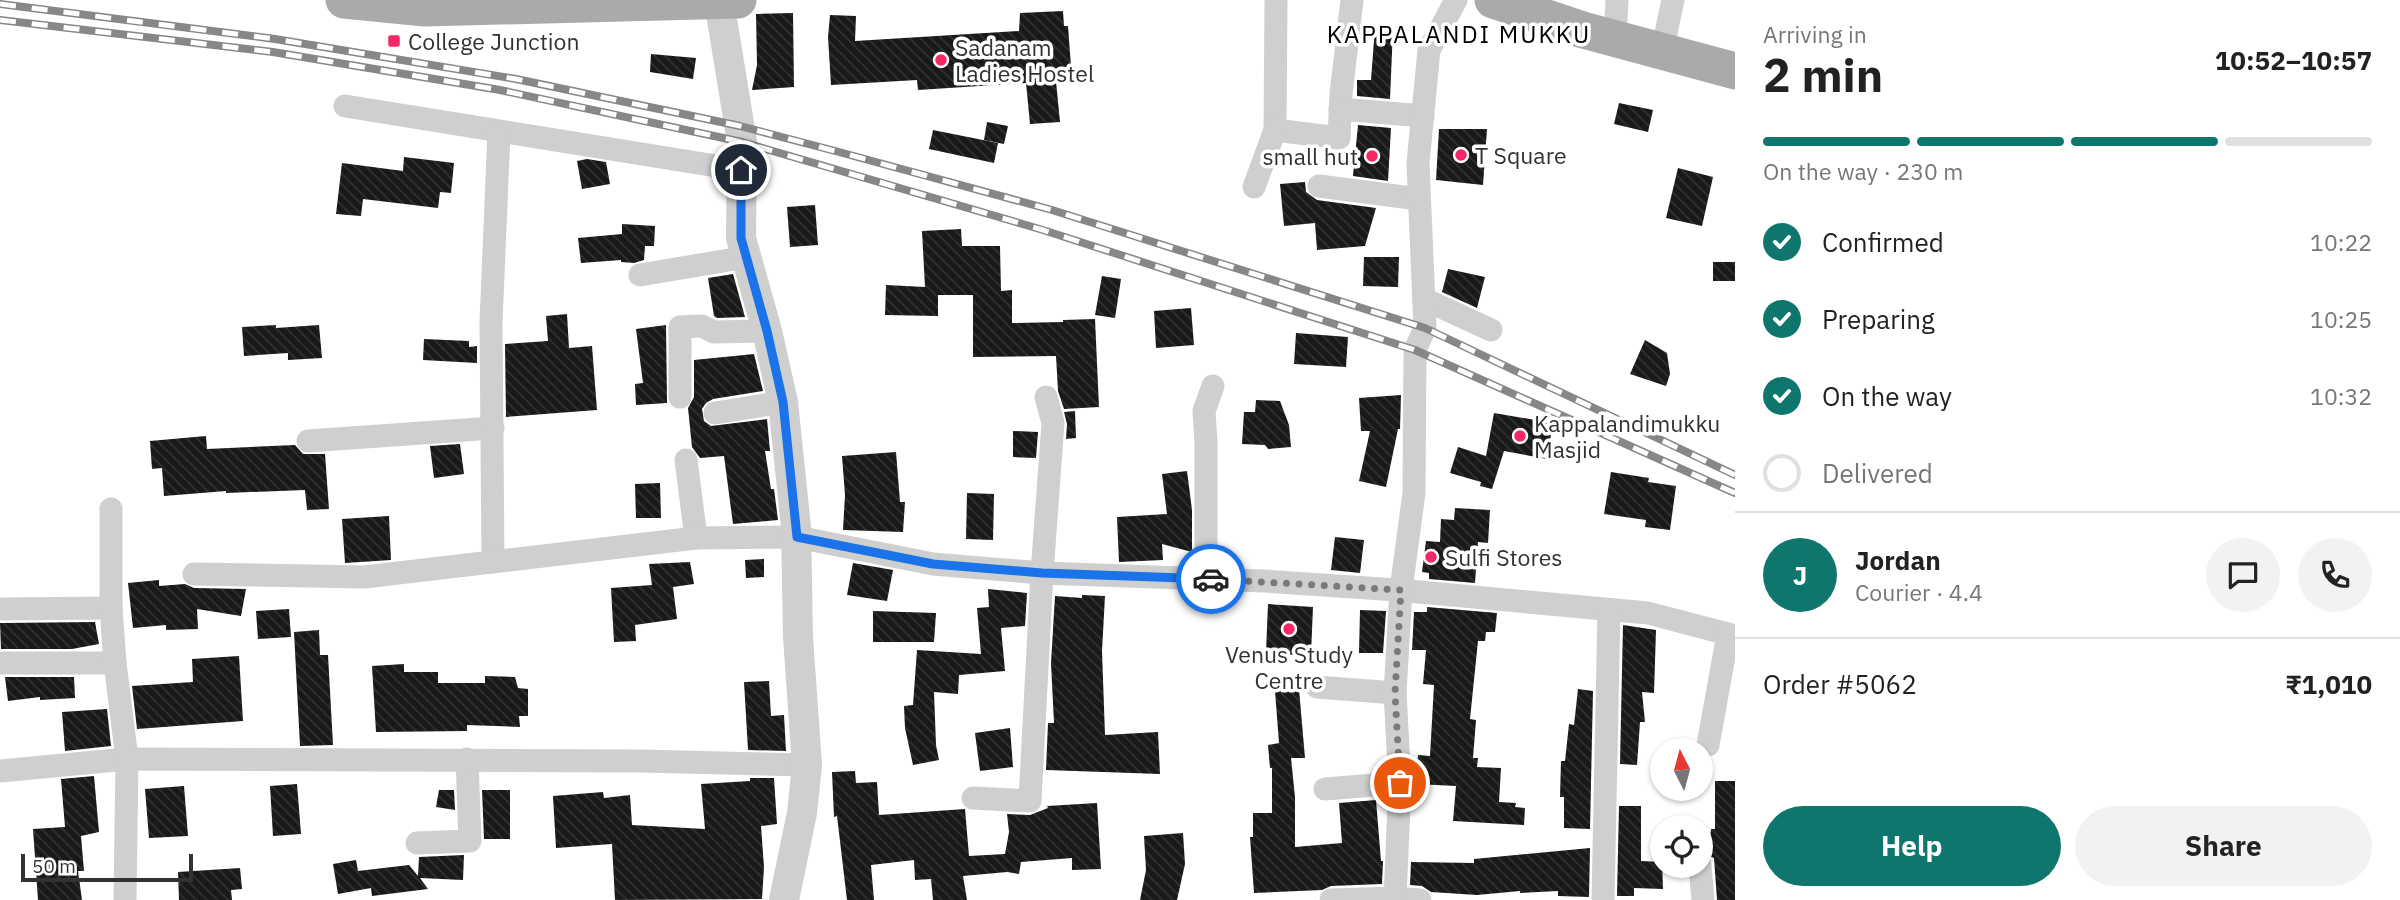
<!DOCTYPE html>
<html lang="en">
<head>
<meta charset="utf-8">
<style>
	body { margin:0; font-family:"IBM Plex Sans",sans-serif; background:#f2f2f2; color:#222; height:100vh; display:flex; flex-direction:column; font-size:26px; white-space:nowrap }
	* { box-sizing:border-box; margin:0 }
	p { font-size:23px; color:#767676 }
	.icon { flex:none; width:38px; height:38px; fill:none; stroke:currentColor; stroke-width:2; stroke-linecap:round; stroke-linejoin:round }
	.map { position:relative; flex:1; overflow:hidden }
	.side { display:flex; flex-direction:column; background:#fff; width:665px }
	.side>* { flex:none }
	.needle { width:46px; rotate:354deg }
	.buttons { position:absolute; left:1650px; top:738px; display:grid; gap:14px }
	.buttons a { display:grid; place-items:center; width:63px; height:63px; border-radius:50%; background:#fff; box-shadow:0 2px 5px #0004; font-size:35px }
	.scale { position:absolute; left:21px; bottom:18px; width:172px; box-sizing:border-box; padding-left:7px; border:4px solid #323232; border-top:0; font-size:19px; line-height:24px; white-space:nowrap; color:#323232; -webkit-text-stroke:5px #fff; paint-order:stroke }
	.pin { position:absolute; display:grid; place-items:center; width:60px; height:60px; color:#fff; margin:-30px; border:4px solid #fff; border-radius:50%; box-shadow:0 2px 7px #0007 }
	.courier { position:absolute; display:grid; place-items:center; width:70px; height:70px; margin:-35px; border:5px solid #1a73e8; border-radius:50%; background:#fff; color:#222; box-shadow:0 2px 9px #0007 }
	.headline em { font-style:normal; font-weight:700 }
	.headline div { display:flex; flex-direction:column-reverse }
	.headline { display:flex; align-items:center; justify-content:space-between; height:119px; padding:0 28px }
	h1 { font-size:46px; font-weight:700; line-height:52px }
	.bar { display:grid; grid-template-columns:repeat(4,1fr); gap:10px 7px; align-content:center; height:84px; padding:0 28px }
	.bar i { height:9px; border-radius:5px; background:#e0e0e0 }
	.bar .on { background:#0f766e }
	.bar p { grid-column:span 4 }
	.line { display:flex; align-items:center; gap:18px; padding:0 28px; border-top:2px solid #e0e0e0 }
	.line div { flex:1 }
	.round { display:grid; place-items:center; flex:none; width:74px; height:74px; border-radius:37px; background:#f2f2f2 }
	ol { padding:0 28px; list-style:none }
	li { display:flex; align-items:center; gap:21px; height:77px }
	li p { margin-inline-start:auto }
	li .icon { padding:7px; border-radius:50%; background:#0f766e; color:#fff; stroke-width:4 }
	li:last-child { color:#767676 }
	li i { width:38px; height:38px; border:4px solid #e0e0e0; border-radius:50% }
	.cta { display:flex; gap:14px; margin-top:auto; padding:14px 28px }
	.cta a { flex:1; height:80px; border-radius:42px; background:#0f766e; color:#fff; font-size:28px; font-weight:700; line-height:80px; text-align:center }
	.cta a+a { background:#f2f2f2; color:#222 }
	main { display:flex; flex:1; min-height:0 }
	.map>svg:first-child { display:block }
	.building { fill:url(#building-back-hatch) }
	.lines { fill:none; stroke-linecap:round; stroke-linejoin:round }
	.minor { stroke:#cfcfcf; stroke-width:23 }
	.tertiary { stroke:#cfcfcf; stroke-width:30 }
	.primary { stroke:#aaa; stroke-width:37 }
	.rail-casing { stroke:#878787; stroke-width:8 }
	.rail { stroke:#fff; stroke-width:5; stroke-dasharray:16; stroke-linecap:butt }
	.done { stroke:#7a7a7a; stroke-width:7; stroke-dasharray:0 12.6 }
	.route { stroke:#1a73e8; stroke-width:9 }
	.poi-dot { fill:#f62767; stroke:#fff; stroke-width:2.5 }
	.labels { text-anchor:middle; dominant-baseline:central; stroke-width:7; stroke-linejoin:round; paint-order:stroke }
	.poi-label { font-size:23px; fill:#323232; stroke:#fff; text-anchor:start }
	.neighbourhood-label { font-size:24px; letter-spacing:2px; fill:#000; stroke:#fff }
</style>
</head>
<body>
<main>
<div class="map">
<svg width="1735" height="900" viewBox="0 0 1735 900">
	<defs>
		<pattern id="building-back-hatch" width="6" height="6" patternUnits="userSpaceOnUse" patternTransform="scale(1.75)"><rect width="6" height="6" fill="#191919"/><path d="M-1 5l2 2M0 0l6 6M5-1l2 2" fill="none" stroke="#323232"/></pattern>
	</defs>
	<rect width="100%" height="100%" fill="#fff"/>
	<g class="building">
		<path d="M1063 11 1064 26H1068L1072 80 1056 81 1060 122 1030 124 1026 83 918 90 917 80 831 85 828 37 830 15 856 16 855 41 1019 31 1020 13Z"/>
		<path d="M793 13 794 87 752 90 757 65 756 14Z"/>
		<path d="M1375 27 1393 29 1390 99 1357 96V80H1371Z"/>
		<path d="M651 54 696 58 693 79 650 72Z"/>
		<path d="M1619 103 1653 110 1648 132 1614 124Z"/>
		<path d="M987 122 1008 126 1004 144 984 140Z"/>
		<path d="M1358 125 1391 128 1388 181 1353 176Z"/>
		<path d="M1439 129H1487L1483 185 1436 180Z"/>
		<path d="M933 130 998 143 994 163 929 149Z"/>
		<path d="M404 157 454 163 451 193 440 192 438 208 363 199 361 216 336 214 342 163 403 171Z"/>
		<path d="M587 159 606 162 610 184 582 189 577 161Z"/>
		<path d="M1678 168 1713 177 1702 226 1666 218Z"/>
		<path d="M1305 182 1306 192 1317 200 1376 208 1365 246 1317 250 1315 223 1284 226 1280 184Z"/>
		<path d="M815 205 818 245 790 247 787 207Z"/>
		<path d="M622 224 655 226 654 246H645L644 260 634 263 621 262V260L581 263 578 238 622 234Z"/>
		<path d="M961 229 962 246H1000L1001 291 1012 290V323L1063 322V320L1095 319 1099 407 1064 409 1058 391 1056 356 973 357V295H938V316L885 315 886 285 925 287 922 231Z"/>
		<path d="M1364 257H1399L1398 287 1363 286Z"/>
		<rect x="1713" y="262" width="22" height="19"/>
		<path d="M1448 269 1485 277 1477 308 1442 292Z"/>
		<path d="M733 274 745 317 717 318 714 316 708 278Z"/>
		<path d="M1102 276 1121 279 1115 318 1095 315Z"/>
		<path d="M1191 308 1194 345 1156 348 1154 311Z"/>
		<path d="M567 314 569 348 592 346 597 410 506 417 505 344 548 341 546 316Z"/>
		<path d="M276 325V328L319 325 322 358 288 360V353L244 356 242 327Z"/>
		<path d="M666 325 667 403 636 405 635 384 643 383 636 329Z"/>
		<path d="M1296 333 1348 337 1346 367 1294 364Z"/>
		<path d="M424 339 469 341V347L477 346V363L423 360Z"/>
		<path d="M1645 340 1667 353 1670 374 1666 386 1630 374Z"/>
		<path d="M754 354 763 391 713 399 706 403 702 409 704 421 711 426 767 419 770 451H765L771 489H774L778 520 733 524 724 456 700 458 692 447 688 408 694 397V360Z"/>
		<path d="M1401 395 1400 429H1398L1386 487 1359 481 1370 431H1361L1359 398Z"/>
		<path d="M1256 400 1280 401 1289 425 1291 447 1268 449 1265 445 1242 444 1244 412H1255Z"/>
		<path d="M1075 411 1076 438 1066 439 1067 424 1064 412Z"/>
		<path d="M1494 413 1553 423 1547 459 1504 451 1492 489 1480 486 1481 482 1450 473 1458 447 1486 456Z"/>
		<path d="M1013 431 1038 432 1036 458 1013 457Z"/>
		<path d="M206 436 207 449 295 445 303 454H325L329 509 307 510 305 490 226 493V491L164 496 162 468 152 469 150 441Z"/>
		<path d="M460 444 464 474 434 478 430 446Z"/>
		<path d="M896 452 900 502H905L903 532 843 530 845 495 842 456Z"/>
		<path d="M1187 471 1192 510V552L1162 544 1163 560 1119 562 1117 517 1167 514 1162 474Z"/>
		<path d="M1611 472 1649 478 1648 482 1676 486 1670 530 1645 527 1646 520 1604 514Z"/>
		<path d="M660 483 661 518H636L635 484Z"/>
		<path d="M967 493 994 494 993 540 966 539Z"/>
		<path d="M1455 508 1490 510 1488 543 1478 542 1475 583 1429 579V573L1422 572 1426 541 1440 542 1441 519 1454 520Z"/>
		<path d="M389 516 391 560 345 563 342 519Z"/>
		<path d="M1335 537 1364 540 1360 573 1331 570Z"/>
		<path d="M764 559V577L746 578 745 560Z"/>
		<path d="M690 562 694 584 673 587 677 619 635 625 636 641 614 642 611 588 652 585 649 564Z"/>
		<path d="M853 563 893 570 887 601 847 595Z"/>
		<path d="M159 580V586L185 584 194 588 246 589 241 616 197 609 198 629 166 630V625L133 628 128 583Z"/>
		<path d="M988 589 1027 593 1025 626 1001 628 1005 671 959 675 958 694 934 692 936 745 939 760 913 765 905 728 904 706 913 705 917 650 981 654 977 608 989 607Z"/>
		<path d="M1082 595 1105 596 1102 651 1105 735 1158 732 1160 774 1046 770 1048 723H1054L1051 663 1055 596 1082 598Z"/>
		<path d="M1268 604 1313 607 1311 654 1283 655 1266 652Z"/>
		<path d="M1427 607 1497 613 1495 632H1486L1485 641H1478L1470 719 1476 720 1473 758H1478L1477 767 1501 768 1499 802 1516 803 1515 807 1525 808 1524 825 1453 821 1456 786 1416 784 1418 755 1430 756 1434 685 1423 684 1426 650H1412L1414 612H1427Z"/>
		<path d="M289 609 291 637 258 639 256 611Z"/>
		<path d="M1360 610 1386 611 1383 653H1359Z"/>
		<path d="M873 611 936 613 934 642H873Z"/>
		<path d="M95 622 99 644 72 649H1L0 623Z"/>
		<path d="M1623 625 1656 630 1654 693 1642 692 1645 722H1640L1637 765 1620 764Z"/>
		<path d="M319 630 320 655H328L333 745 300 746 294 632Z"/>
		<path d="M239 656 243 721 137 729 132 686 193 682 192 659Z"/>
		<path d="M404 664V672H438V683H485V676L515 677 518 688 528 689V716H519L520 727 467 725V731L376 732 372 666Z"/>
		<path d="M5 677H74L75 698 40 700V697L8 701Z"/>
		<path d="M769 681 771 716 784 715 786 751 748 750 744 682Z"/>
		<path d="M1299 689 1305 758H1291L1295 797V847L1342 843 1339 803 1376 800 1381 861H1383L1382 884 1331 886 1322 890 1254 893 1250 837H1253V813H1272V768H1270L1268 745 1279 743 1275 691Z"/>
		<path d="M1578 689 1593 691 1590 829 1564 828V797H1560L1561 761H1565L1569 724 1574 725Z"/>
		<path d="M107 709 111 746 65 751 62 712Z"/>
		<path d="M1010 728 1013 767 980 771 975 733Z"/>
		<path d="M855 771 856 783 877 782 879 815 965 809 969 856 1005 854 1009 832 1007 814 1030 815 1048 808 1047 806 1097 803 1101 869 1072 870V858L1021 862 1019 874 1007 872 963 876 967 900H933L931 879 915 880 914 860 871 865 874 900H847L837 816 834 817 832 772Z"/>
		<path d="M94 776 99 832 81 836 84 871H78L82 900H38L33 829 65 827 61 779Z"/>
		<path d="M750 778H774L777 824 761 826 764 867 762 899 615 900 612 844 556 848 553 796 603 792 604 798 630 795 632 825 705 829 701 784 750 781Z"/>
		<path d="M1715 781H1735V900H1717L1714 858 1709 856 1711 829H1715Z"/>
		<path d="M297 784 301 834 273 836 270 786Z"/>
		<path d="M184 786 188 836 149 838 145 789Z"/>
		<path d="M439 790H454L455 810 436 807Z"/>
		<path d="M482 790H510V839H484Z"/>
		<path d="M1619 806H1641V861L1662 862 1663 889 1634 888V896H1617Z"/>
		<path d="M1183 833 1185 864 1177 900H1140L1146 870 1144 836Z"/>
		<path d="M1590 848 1589 897 1558 896V891L1520 893V891L1477 895 1431 892 1422 886 1410 885 1411 862 1474 863V859Z"/>
		<path d="M464 855 463 880 420 878 428 889 372 896 371 888 338 894 333 864 356 860 358 871 409 865 418 876 419 857Z"/>
		<path d="M240 868 242 889 231 890 232 900H179L178 872Z"/>
	</g>
	<g class="lines">
		<g class="minor">
			<path d="M1276 0 1275 130 1339 138 1341 94 1352 0"/>
			<path d="M1615 39 1617 0"/>
			<path d="M1662 52 1673 0"/>
			<path d="M345 106 741 170"/>
			<path d="M1340 109 1423 116"/>
			<path d="M1319 186 1419 199"/>
			<path d="M1254 187 1275 130"/>
			<path d="M640 275 747 257"/>
			<path d="M1424 299 1491 330"/>
			<path d="M680 397V327L702 326 714 332 767 331"/>
			<path d="M715 413 783 402"/>
			<path d="M308 441 493 428"/>
			<path d="M686 460 696 538"/>
			<path d="M493 562 491 322 499 132"/>
			<path d="M194 574 364 577 696 538 797 537 933 564 1042 573 1264 581 1397 590 1648 613 1735 636"/>
			<path d="M1206 579V442L1204 411 1213 386"/>
			<path d="M0 609 111 608"/>
			<path d="M0 663H115"/>
			<path d="M1317 687 1395 693"/>
			<path d="M1708 745 1728 634"/>
			<path d="M0 771 127 759 115 663 111 608V509"/>
			<path d="M1325 789 1400 783"/>
			<path d="M973 798 1030 801 1042 573 1053 423 1046 397"/>
			<path d="M417 843 470 841 467 759"/>
			<path d="M1700 866 1703 900"/>
			<path d="M1395 898 1420 900"/>
			<path d="M125 900 127 759 640 761 807 765"/>
			<path d="M1331 900 1395 898 1400 783 1395 693 1401 590 1414 493 1415 350 1425 328 1418 163 1429 50 1456 0"/>
			<path d="M1603 900 1609 610"/>
		</g>
		<path class="tertiary" d="M719 1 742 142 741 238 767 331 783 402 796 527 798 637 807 765 802 813 784 900"/>
		<g class="primary">
			<path d="M344 0 425 8 738 0"/>
			<path d="M1493 0 1583 30 1735 71"/>
		</g>
		<g class="rail-casing">
			<g id="rail">
				<path d="M0 4 275 39 516 79 740 126 839 152 1052 210 1425 328 1735 475"/>
				<path d="M0 20 273 52 500 90 742 142 1043 230 1415 350 1735 493"/>
			</g>
		</g>
		<use href="#rail" class="rail"/>
	</g>
	<g class="lines">
		<path class="done" d="M1211 579 1401 590 1395 693 1400 783"/>
		<path class="route" d="M741 170V238L767 331 783 402 797 537 933 564 1042 573 1211 579"/>
	</g>
	<g class="poi-dot">
		<rect x="387" y="34" width="14" height="14" rx="3.5"/>
		<circle cx="941" cy="60" r="7"/>
		<circle cx="1461" cy="155" r="7"/>
		<circle cx="1372" cy="156" r="7"/>
		<circle cx="1520" cy="436" r="7"/>
		<circle cx="1431" cy="557" r="7"/>
		<circle cx="1289" cy="629" r="7"/>
	</g>
	<g class="labels">
		<g class="poi-label">
			<text x="408" y="41">College Junction</text>
			<text x="955" y="47">Sadanam<tspan x="955" dy="26">Ladies Hostel</tspan></text>
			<text x="1475" y="155">T Square</text>
			<text x="1358" y="156" text-anchor="end">small hut</text>
			<text x="1534" y="423">Kappalandimukku<tspan x="1534" dy="26">Masjid</tspan></text>
			<text x="1445" y="557">Sulfi Stores</text>
			<text x="1289" y="654" text-anchor="middle">Venus Study<tspan x="1289" dy="26">Centre</tspan></text>
		</g>
		<g class="neighbourhood-label">
			<text x="1459" y="34">KAPPALANDI MUKKU</text>
		</g>
	</g>
</svg>
<div class="buttons">
<a><svg class="needle" viewBox="-14 -14 28 28"><path d="M0-13l5 13h-10z" fill="#e53935"/><path d="M0 13l5-13h-10z" fill="#767676"/></svg></a>
<a><svg class="icon" aria-label="locate" viewBox="0 0 24 24"><circle cx="12" cy="12" r="6"/><path d="M12 2v4M12 18v4M2 12h4M18 12h4"/></svg></a>
</div>
<div class="scale">50 m</div>
<div class="pin" style="left:1400px;top:783px;background:#ea580c"><svg class="icon" aria-label="bag" viewBox="0 0 24 24"><path d="M5 8h14l-1 12H6zM9 8a3 3 0 0 1 6 0"/></svg></div>
<div class="pin" style="left:741px;top:170px;background:#1f2937"><svg class="icon" aria-label="home" viewBox="0 0 24 24"><path d="M3 11l9-7 9 7M6 9v11h12V9"/></svg></div>
<div class="courier" style="left:1211px;top:579px"><svg class="icon" aria-label="car" viewBox="0 0 24 24"><path d="M5 17H2v-5l4-1 3-4h7l3 4 3 1v5h-3M9 17h6M6 11h13"/><circle cx="7" cy="17" r="2"/><circle cx="17" cy="17" r="2"/></svg></div>
</div>
<section class="side">
<div class="headline"><div><h1>2 min</h1><p>Arriving in</p></div><em>10:52–10:57</em></div>
<div class="bar"><i class="on"></i><i class="on"></i><i class="on"></i><i></i><p>On the way · 230 m</p></div>
<ol>
<li><svg class="icon" aria-label="check" viewBox="0 0 24 24"><path d="M5 12l5 5 9-10"/></svg>Confirmed<p>10:22</p></li>
<li><svg class="icon" aria-label="check" viewBox="0 0 24 24"><path d="M5 12l5 5 9-10"/></svg>Preparing<p>10:25</p></li>
<li><svg class="icon" aria-label="check" viewBox="0 0 24 24"><path d="M5 12l5 5 9-10"/></svg>On the way<p>10:32</p></li>
<li><i></i>Delivered</li>
</ol>
<div class="line" style="height:126px"><b class="round" style="background:#0f766e;color:#fff">J</b><div><b>Jordan</b><p>Courier · 4.4</p></div><a class="round"><svg class="icon" aria-label="chat" viewBox="0 0 24 24"><path d="M4 5h16v11H9l-5 4z"/></svg></a><a class="round"><svg class="icon" aria-label="phone" viewBox="0 0 24 24"><path d="M5 4h4l2 5-3 2q2 4 5 5l2-3 5 2v4C11 20 4 13 5 4z"/></svg></a></div>
<div class="line" style="height:91px"><div>Order #5062</div><b>₹1,010</b></div>
<div class="cta"><a>Help</a><a>Share</a></div>
</section>
</main>
</body>
</html>
